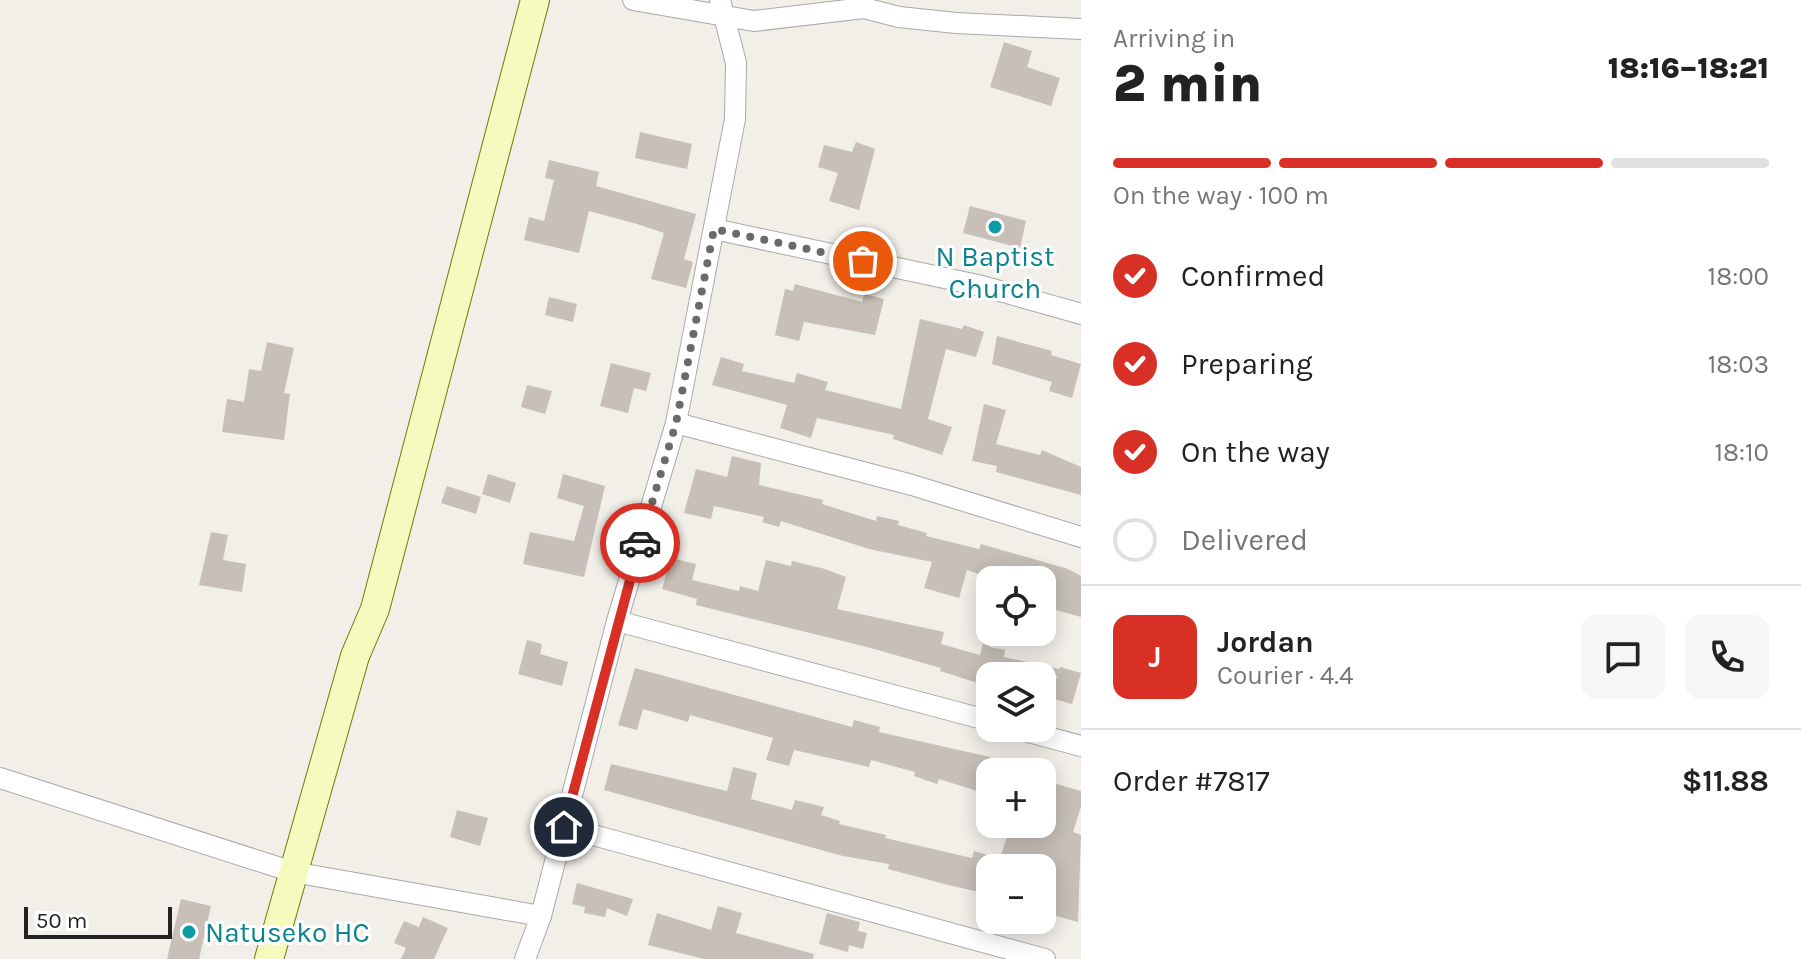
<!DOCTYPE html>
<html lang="en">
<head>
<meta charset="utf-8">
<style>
	body { margin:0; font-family:Karla,sans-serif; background:#f6f6f6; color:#222; height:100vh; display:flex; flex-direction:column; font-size:30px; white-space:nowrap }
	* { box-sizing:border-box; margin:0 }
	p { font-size:26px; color:#767676 }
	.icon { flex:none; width:44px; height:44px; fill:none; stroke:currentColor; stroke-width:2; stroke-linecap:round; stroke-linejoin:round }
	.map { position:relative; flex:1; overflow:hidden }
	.side { display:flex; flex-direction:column; background:#fff; width:720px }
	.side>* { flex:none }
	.fabs { position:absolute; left:976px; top:566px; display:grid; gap:16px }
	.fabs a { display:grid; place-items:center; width:80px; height:80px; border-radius:16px; background:#fff; box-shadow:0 4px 20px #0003; font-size:40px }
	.scale { position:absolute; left:24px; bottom:20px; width:148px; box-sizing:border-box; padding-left:8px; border:4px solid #222; border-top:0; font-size:22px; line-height:28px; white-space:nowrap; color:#222; -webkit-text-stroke:6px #fff; paint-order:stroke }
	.pin { position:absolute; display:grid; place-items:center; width:68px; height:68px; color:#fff; margin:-34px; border:4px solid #fff; border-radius:50%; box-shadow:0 2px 8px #0007 }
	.courier { position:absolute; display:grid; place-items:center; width:80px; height:80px; margin:-40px; border:6px solid #d93025; border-radius:50%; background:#fff; color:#222; box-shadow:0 2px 10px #0007 }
	.headline em { font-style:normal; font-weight:800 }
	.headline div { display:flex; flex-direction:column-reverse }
	.headline { display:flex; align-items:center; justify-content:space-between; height:136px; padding:0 32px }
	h1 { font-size:52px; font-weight:800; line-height:60px }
	.bar { display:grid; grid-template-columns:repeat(4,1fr); gap:12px 8px; align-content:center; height:96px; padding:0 32px }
	.bar i { height:10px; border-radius:6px; background:#e0e0e0 }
	.bar .current { background:#d93025 }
	.bar p { grid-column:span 4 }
	.line { display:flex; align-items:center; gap:20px; padding:0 32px; border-top:2px solid #e0e0e0 }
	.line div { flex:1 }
	.round { display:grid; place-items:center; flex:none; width:84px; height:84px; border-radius:16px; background:#f6f6f6 }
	ol { padding:0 32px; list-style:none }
	li { display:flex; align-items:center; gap:24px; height:88px }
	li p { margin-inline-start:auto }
	li .icon { padding:8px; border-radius:50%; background:#d93025; color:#fff; stroke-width:4 }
	li:last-child { color:#767676 }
	li i { width:44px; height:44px; border:4px solid #e0e0e0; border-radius:50% }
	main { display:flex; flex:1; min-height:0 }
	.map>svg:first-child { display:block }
	.building { fill:#c7bfb8 }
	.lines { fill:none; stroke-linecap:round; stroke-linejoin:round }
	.street-casing { stroke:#a9a9a9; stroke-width:22 }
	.secondary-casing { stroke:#707d05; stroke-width:30 }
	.street { stroke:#fff; stroke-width:20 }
	.secondary { stroke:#f7fabf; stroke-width:28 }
	.done { stroke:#6b6a68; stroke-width:8; stroke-dasharray:0 14.4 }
	.route { stroke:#d93025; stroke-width:10 }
	.culture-dot { fill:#0f9aa8; stroke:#fff; stroke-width:3 }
	.labels { text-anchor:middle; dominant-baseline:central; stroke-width:6; stroke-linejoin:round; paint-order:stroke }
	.culture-label { font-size:28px; fill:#0d838f; stroke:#fff }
</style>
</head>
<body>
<main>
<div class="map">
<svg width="1081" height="959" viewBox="0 0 1081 959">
	<rect width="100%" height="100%" fill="#f2efe9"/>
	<g class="building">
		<path d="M1004 42 1032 51 1027 67 1060 78 1051 106 990 87Z"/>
		<path d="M640 132 692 144 687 169 635 158Z"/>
		<path d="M856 142 875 149 859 210 829 201 838 173 818 167 824 145 852 152Z"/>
		<path d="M549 160 599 172 596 186 696 214 684 259 693 262 686 288 651 279 664 233 637 224 589 211 579 253 524 240 529 217 544 221 554 180 545 178Z"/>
		<path d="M970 206 1026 221 1020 248 963 233Z"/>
		<path d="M795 284 862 302 864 294 884 299 875 335 804 322 799 341 775 335 785 289 793 291Z"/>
		<path d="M549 297 577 304 573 322 545 315Z"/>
		<path d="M920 319 962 329 964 325 984 332 976 357 946 349 928 419 952 427 942 455 893 439 894 435 817 418 811 438 780 428 787 405 712 385 721 357 744 364 742 371 794 383 797 373 828 382 825 390 901 409Z"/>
		<path d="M997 336 1052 351 1051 355 1081 364 1072 398 1049 391 1052 382 992 364Z"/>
		<path d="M267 342 294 348 284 393 290 394 284 440 222 432 227 399 244 402 249 369 261 371Z"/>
		<path d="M611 363 651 373 646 391 634 388 628 413 600 406Z"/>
		<path d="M527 385 552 391 545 414 521 407Z"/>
		<path d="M984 404 1006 410 996 444 1040 455 1042 450 1081 467V495L996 472 997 466 972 461Z"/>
		<path d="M732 456 761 463 759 485 823 500 822 504 876 521 877 516 899 521 898 525 927 533 926 536 979 549 981 544 1068 569 1081 576V617L1042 606V580H996L967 570 959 598 924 588 932 562 869 549 781 521 779 527 762 522 764 517 714 506 711 519 684 513 696 469 727 477Z"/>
		<path d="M488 474 516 483 510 503 482 494Z"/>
		<path d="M563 474 605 486 584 577 523 564 530 532 574 541 584 506 557 498Z"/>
		<path d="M447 486 481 497 476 514 441 503Z"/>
		<path d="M211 532 228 535 223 560 246 564 242 592 199 585Z"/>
		<path d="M671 558 696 564 692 580 739 591 740 586 758 591 766 560 791 566 792 561 825 569 846 577 837 609 944 632 941 644 980 655 984 639 990 640V647L1005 650 1004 657 1059 669 1058 674 1060 667 1081 673 1072 704 1051 698 1057 676H990V687L940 671 941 668 867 647 696 605 697 599 662 589Z"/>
		<path d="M527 640 542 644 540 654 568 662 562 686 518 674Z"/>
		<path d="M635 668 852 727 854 720 880 727 879 732 990 757V795L939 779 937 784 914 776 915 772 871 760 869 767 794 750 789 766 766 760 773 738 690 715 688 722 643 709 637 730 618 725Z"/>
		<path d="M611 764 727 791 733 767 757 773 751 799 792 810 795 800 824 807 821 815 840 821 839 824 886 835 885 838 972 858 974 851 994 857 984 893 948 885 888 869 889 864 843 856 604 790Z"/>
		<path d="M1042 780 1081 791V807L1073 832 1081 835 1078 922 1042 912V868H997L1011 824H1042Z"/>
		<path d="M457 810 488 818 480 846 450 837Z"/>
		<path d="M577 883 633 899 627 916 607 908 605 917 584 913 585 907 572 904Z"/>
		<path d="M181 899 211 906 199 959H167Z"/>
		<path d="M718 906 742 913 736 933 814 954 813 959H704L648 945 657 913 711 930Z"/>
		<path d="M827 913 860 922 858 931 867 933 863 949 849 945 848 952 819 944Z"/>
		<path d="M423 917 448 928 434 959H401L406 948 394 943 404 921 419 927Z"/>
	</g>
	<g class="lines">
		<g class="street-casing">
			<g id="street">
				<path d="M633 0 754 21 864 8 899 17 956 23 1081 29"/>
				<path d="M714 229 982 286 1081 314"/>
				<path d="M676 423 912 485 1081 537"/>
				<path d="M617 621 990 721"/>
				<path d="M1014 728 1081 746"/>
				<path d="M0 778 293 872 541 916"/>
				<path d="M564 827 1045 959"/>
				<path d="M525 959 541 916 617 621 676 423 735 119 736 63 720 0"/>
			</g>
		</g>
		<g class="secondary-casing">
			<path id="secondary" d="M269 959 355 656 375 609 535 0"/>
		</g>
		<use href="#street" class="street"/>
		<use href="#secondary" class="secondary"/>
	</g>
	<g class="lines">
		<path class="done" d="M640 543 676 423 714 229 863 261"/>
		<path class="route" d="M564 827 640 543"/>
	</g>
	<g class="culture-dot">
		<circle cx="995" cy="227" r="8"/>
		<circle cx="189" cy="932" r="8"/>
	</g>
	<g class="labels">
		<g class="culture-label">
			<text x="995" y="256">N Baptist<tspan x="995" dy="32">Church</tspan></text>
			<text x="205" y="932" text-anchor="start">Natuseko HC</text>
		</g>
	</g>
</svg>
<div class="fabs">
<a><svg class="icon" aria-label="locate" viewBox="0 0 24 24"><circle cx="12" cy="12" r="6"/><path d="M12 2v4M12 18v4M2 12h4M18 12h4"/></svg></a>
<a><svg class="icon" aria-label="layers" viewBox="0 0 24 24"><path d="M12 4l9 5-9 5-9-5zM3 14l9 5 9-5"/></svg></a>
<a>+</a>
<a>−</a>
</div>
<div class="scale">50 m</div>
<div class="pin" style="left:863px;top:261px;background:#ea580c"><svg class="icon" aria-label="bag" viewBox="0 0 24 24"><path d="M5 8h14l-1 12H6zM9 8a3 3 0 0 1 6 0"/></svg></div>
<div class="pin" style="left:564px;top:827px;background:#1f2937"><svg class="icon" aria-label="home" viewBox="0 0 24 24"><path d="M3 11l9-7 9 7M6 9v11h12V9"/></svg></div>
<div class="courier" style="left:640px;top:543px"><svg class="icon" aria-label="car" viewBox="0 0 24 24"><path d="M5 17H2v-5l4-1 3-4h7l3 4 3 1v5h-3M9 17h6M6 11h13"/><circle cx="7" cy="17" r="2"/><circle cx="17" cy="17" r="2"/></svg></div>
</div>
<section class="side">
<div class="headline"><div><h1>2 min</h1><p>Arriving in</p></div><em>18:16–18:21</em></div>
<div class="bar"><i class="current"></i><i class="current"></i><i class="current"></i><i></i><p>On the way · 100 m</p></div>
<ol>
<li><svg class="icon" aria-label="check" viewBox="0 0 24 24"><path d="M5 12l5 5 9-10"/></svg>Confirmed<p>18:00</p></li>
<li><svg class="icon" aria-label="check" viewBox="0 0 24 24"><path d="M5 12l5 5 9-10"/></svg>Preparing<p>18:03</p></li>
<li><svg class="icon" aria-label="check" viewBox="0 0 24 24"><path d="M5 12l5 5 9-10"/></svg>On the way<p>18:10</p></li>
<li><i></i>Delivered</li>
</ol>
<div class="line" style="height:144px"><b class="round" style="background:#d93025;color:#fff">J</b><div><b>Jordan</b><p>Courier · 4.4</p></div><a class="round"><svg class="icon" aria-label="chat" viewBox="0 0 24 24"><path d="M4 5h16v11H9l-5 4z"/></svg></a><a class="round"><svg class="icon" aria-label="phone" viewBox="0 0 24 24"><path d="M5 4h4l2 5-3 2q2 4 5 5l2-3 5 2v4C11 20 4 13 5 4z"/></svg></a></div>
<div class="line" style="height:104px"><div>Order #7817</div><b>$11.88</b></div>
</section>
</main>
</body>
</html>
